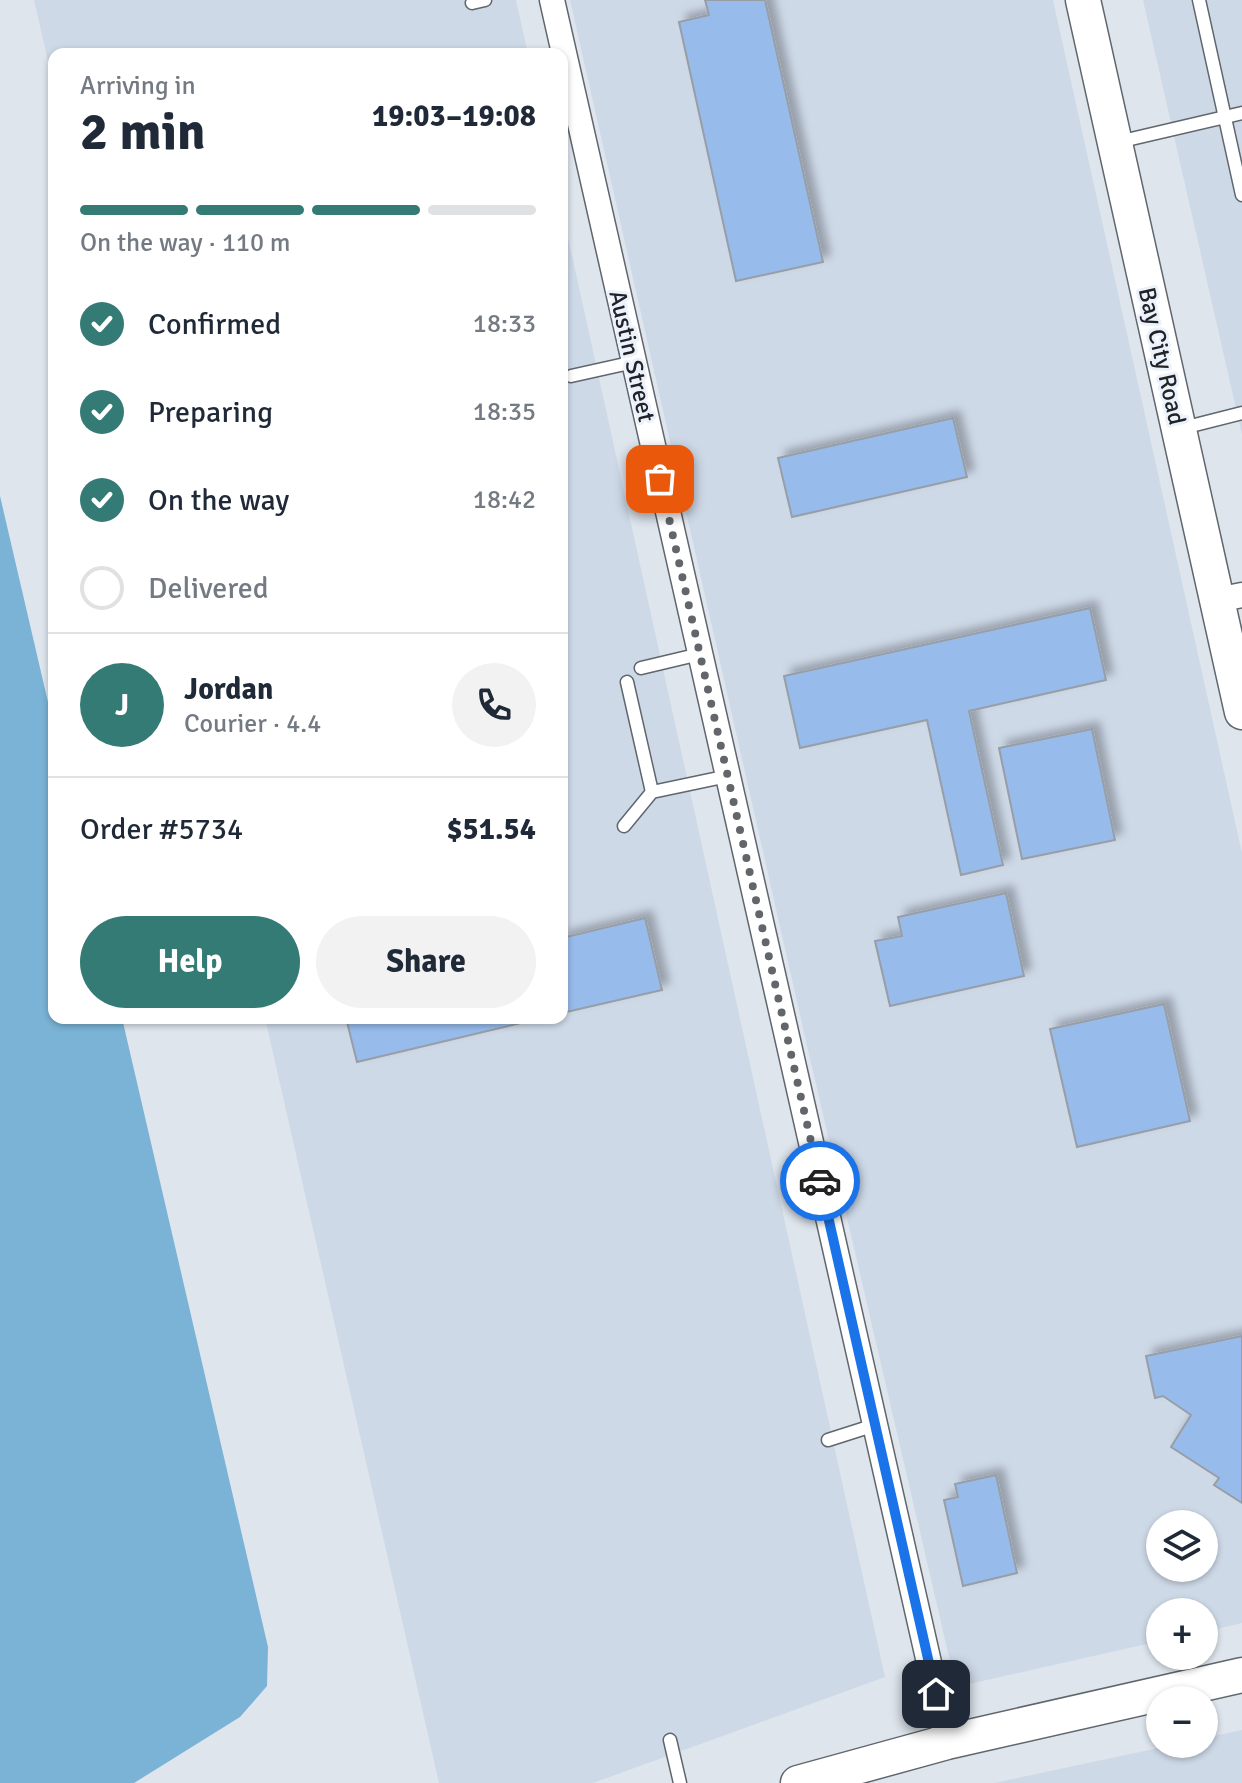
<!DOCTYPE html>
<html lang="en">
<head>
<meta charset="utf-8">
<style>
	body { margin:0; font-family:Signika,sans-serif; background:#f2f2f3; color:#1f2937; height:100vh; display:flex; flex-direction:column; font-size:30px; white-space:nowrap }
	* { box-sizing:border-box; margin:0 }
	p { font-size:26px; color:#747a83 }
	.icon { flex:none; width:44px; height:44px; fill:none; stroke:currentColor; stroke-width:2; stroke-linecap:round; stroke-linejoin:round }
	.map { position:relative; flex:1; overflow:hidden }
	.details { position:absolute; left:48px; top:48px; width:520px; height:976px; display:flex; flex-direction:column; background:#fff; border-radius:16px; box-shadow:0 2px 6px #0004 }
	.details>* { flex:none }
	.controls { position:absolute; left:1146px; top:1510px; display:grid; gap:16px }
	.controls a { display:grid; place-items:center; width:72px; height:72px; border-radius:50%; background:#fff; box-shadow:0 2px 6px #0004; font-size:40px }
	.pin { position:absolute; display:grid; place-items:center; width:68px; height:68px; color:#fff; margin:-34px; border-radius:16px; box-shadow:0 4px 12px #0006 }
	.courier { position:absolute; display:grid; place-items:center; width:80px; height:80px; margin:-40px; border:6px solid #1a73e8; border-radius:50%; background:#fff; color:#222; box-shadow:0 2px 10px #0007 }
	.head em { font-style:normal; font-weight:800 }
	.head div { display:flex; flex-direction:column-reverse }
	.head { display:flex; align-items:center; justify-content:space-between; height:136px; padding:0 32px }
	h1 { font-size:52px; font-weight:800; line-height:60px }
	.bar { display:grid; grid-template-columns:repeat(4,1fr); gap:12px 8px; align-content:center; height:96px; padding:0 32px }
	.bar i { height:10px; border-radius:6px; background:#e0e1e3 }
	.bar .current { background:#337b74 }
	.bar p { grid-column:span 4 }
	.line { display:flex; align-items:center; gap:20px; padding:0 32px; border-top:2px solid #e0e1e3 }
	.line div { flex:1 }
	.round { display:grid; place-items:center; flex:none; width:84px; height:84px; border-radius:42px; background:#f2f2f3 }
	ol { padding:0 32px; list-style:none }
	li { display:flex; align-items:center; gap:24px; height:88px }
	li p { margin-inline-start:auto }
	li .icon { padding:8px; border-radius:50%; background:#337b74; color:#fff; stroke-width:4 }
	li:last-child { color:#747a83 }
	li i { width:44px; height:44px; border:4px solid #e0e1e3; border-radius:50% }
	.primary-button { display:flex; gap:16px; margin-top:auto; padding:16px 32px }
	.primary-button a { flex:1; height:92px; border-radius:48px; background:#337b74; color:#fff; font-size:32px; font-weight:800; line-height:92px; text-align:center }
	.primary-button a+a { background:#f2f2f3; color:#1f2937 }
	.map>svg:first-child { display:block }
	.built { fill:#ced9e8; fill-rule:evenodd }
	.water { fill:#7ab3d6 }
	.building { fill:#97bbea; stroke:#989ea6; stroke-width:2; filter:url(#shadow) }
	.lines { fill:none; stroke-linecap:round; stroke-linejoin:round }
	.lane-casing { stroke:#60666d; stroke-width:15 }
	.street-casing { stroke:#60666d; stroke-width:27 }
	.secondary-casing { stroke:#60666d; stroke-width:37 }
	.lane { stroke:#fff; stroke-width:12 }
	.street { stroke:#fff; stroke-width:24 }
	.secondary { stroke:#fff; stroke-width:34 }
	.done { stroke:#62666b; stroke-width:8; stroke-dasharray:0 14.4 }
	.route { stroke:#1a73e8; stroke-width:10 }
	.labels { text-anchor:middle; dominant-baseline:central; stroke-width:6; stroke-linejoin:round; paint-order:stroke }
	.street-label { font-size:24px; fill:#202225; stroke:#ebf2fb }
</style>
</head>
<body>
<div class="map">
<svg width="1242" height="1783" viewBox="0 0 1242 1783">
	<defs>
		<filter id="shadow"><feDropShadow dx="7" dy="-7" stdDeviation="4" flood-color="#0004"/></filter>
	</defs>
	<rect width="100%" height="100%" fill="#dee5ed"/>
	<g class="built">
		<path d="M34 0H516L528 54H54V87Z"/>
		<path d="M570 0H1053L1242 853V1623L1204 1632V1612H1160V1641L960 1686 949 1657 805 1037ZM1160 1524H1204V1568H1160Z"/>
		<path d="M1143 0H1242V435Z"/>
		<path d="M562 210 885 1677 593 1783H439L265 1018H562Z"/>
		<path d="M1242 1730V1783H994L1177 1744H1204V1738Z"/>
	</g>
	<path class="water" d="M0 496 54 728V1018H122L268 1647 267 1686 240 1717 134 1783H0Z"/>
	<g class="building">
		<path d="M705 0H765L823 262 736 281 679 22 709 15Z"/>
		<path d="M953 418 967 477 792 517 778 458Z"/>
		<path d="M1090 608 1106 680 969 711 1003 865 961 875 927 720 800 748 784 676Z"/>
		<path d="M1092 729 1115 840 1022 859 999 748Z"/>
		<path d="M1006 893 1024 976 890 1006 875 941 902 936 898 917Z"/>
		<path d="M645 918 662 990 562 1013V938Z"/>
		<path d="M1164 1004 1190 1121 1077 1147 1050 1029Z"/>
		<path d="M346 1018H542L357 1062Z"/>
		<path d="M1242 1336V1503L1214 1485 1219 1478 1171 1447 1191 1415 1163 1396 1155 1398 1146 1356Z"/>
		<path d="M996 1475 1017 1573 963 1586 944 1500 958 1497 955 1484Z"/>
	</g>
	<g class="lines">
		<g class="lane-casing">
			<g id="lane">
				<path d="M1199 0 1242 195"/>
				<path d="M472 3 485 0"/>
				<path d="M1118 142 1242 113"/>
				<path d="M571 376 634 362"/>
				<path d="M1179 429 1242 413"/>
				<path d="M641 668 700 654"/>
				<path d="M627 682 652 792"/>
				<path d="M624 826 652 792 728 776"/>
				<path d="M828 1440 875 1425"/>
				<path d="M670 1740 680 1783"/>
			</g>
		</g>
		<g class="street-casing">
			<g id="street">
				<path d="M552 0 947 1742"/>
				<path d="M1217 600 1242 595"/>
			</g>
		</g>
		<g class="secondary-casing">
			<g id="secondary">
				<path d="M1083 0 1242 712"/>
				<path d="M798 1783 947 1742 1242 1675"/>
			</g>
		</g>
		<use href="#lane" class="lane"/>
		<use href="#street" class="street"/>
		<use href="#secondary" class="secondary"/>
	</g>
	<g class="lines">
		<path class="done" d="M660 479 820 1181"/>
		<path class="route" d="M820 1181 936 1694"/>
	</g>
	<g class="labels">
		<g class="street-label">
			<text transform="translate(632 356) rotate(77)">Austin Street</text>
			<text transform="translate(1162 356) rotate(77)">Bay City Road</text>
		</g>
	</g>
</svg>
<div class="controls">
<a><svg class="icon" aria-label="layers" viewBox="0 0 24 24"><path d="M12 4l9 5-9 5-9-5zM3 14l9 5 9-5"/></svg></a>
<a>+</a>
<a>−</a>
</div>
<div class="pin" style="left:660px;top:479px;background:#ea580c"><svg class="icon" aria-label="bag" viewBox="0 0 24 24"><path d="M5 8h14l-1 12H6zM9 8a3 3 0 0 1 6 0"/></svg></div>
<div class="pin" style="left:936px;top:1694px;background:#1f2937"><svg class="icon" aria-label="home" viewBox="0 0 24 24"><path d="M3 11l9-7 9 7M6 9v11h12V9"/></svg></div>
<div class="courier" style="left:820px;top:1181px"><svg class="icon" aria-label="car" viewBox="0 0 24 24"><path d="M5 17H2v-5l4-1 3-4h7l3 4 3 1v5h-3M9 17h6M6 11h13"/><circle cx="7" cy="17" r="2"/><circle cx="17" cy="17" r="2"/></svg></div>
<section class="details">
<div class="head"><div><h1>2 min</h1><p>Arriving in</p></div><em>19:03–19:08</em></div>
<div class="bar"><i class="current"></i><i class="current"></i><i class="current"></i><i></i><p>On the way · 110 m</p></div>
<ol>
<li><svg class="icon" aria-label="check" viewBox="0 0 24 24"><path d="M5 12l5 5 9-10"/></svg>Confirmed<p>18:33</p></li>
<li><svg class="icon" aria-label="check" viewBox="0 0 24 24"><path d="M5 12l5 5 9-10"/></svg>Preparing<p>18:35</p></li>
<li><svg class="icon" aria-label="check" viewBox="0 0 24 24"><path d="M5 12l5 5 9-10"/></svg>On the way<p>18:42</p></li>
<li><i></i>Delivered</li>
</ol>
<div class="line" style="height:144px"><b class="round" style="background:#337b74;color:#fff">J</b><div><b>Jordan</b><p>Courier · 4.4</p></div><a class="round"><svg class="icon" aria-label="phone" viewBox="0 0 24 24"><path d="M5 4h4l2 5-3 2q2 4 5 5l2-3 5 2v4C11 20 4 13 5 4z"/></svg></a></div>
<div class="line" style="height:104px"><div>Order #5734</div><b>$51.54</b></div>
<div class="primary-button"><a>Help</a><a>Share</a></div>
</section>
</div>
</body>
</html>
